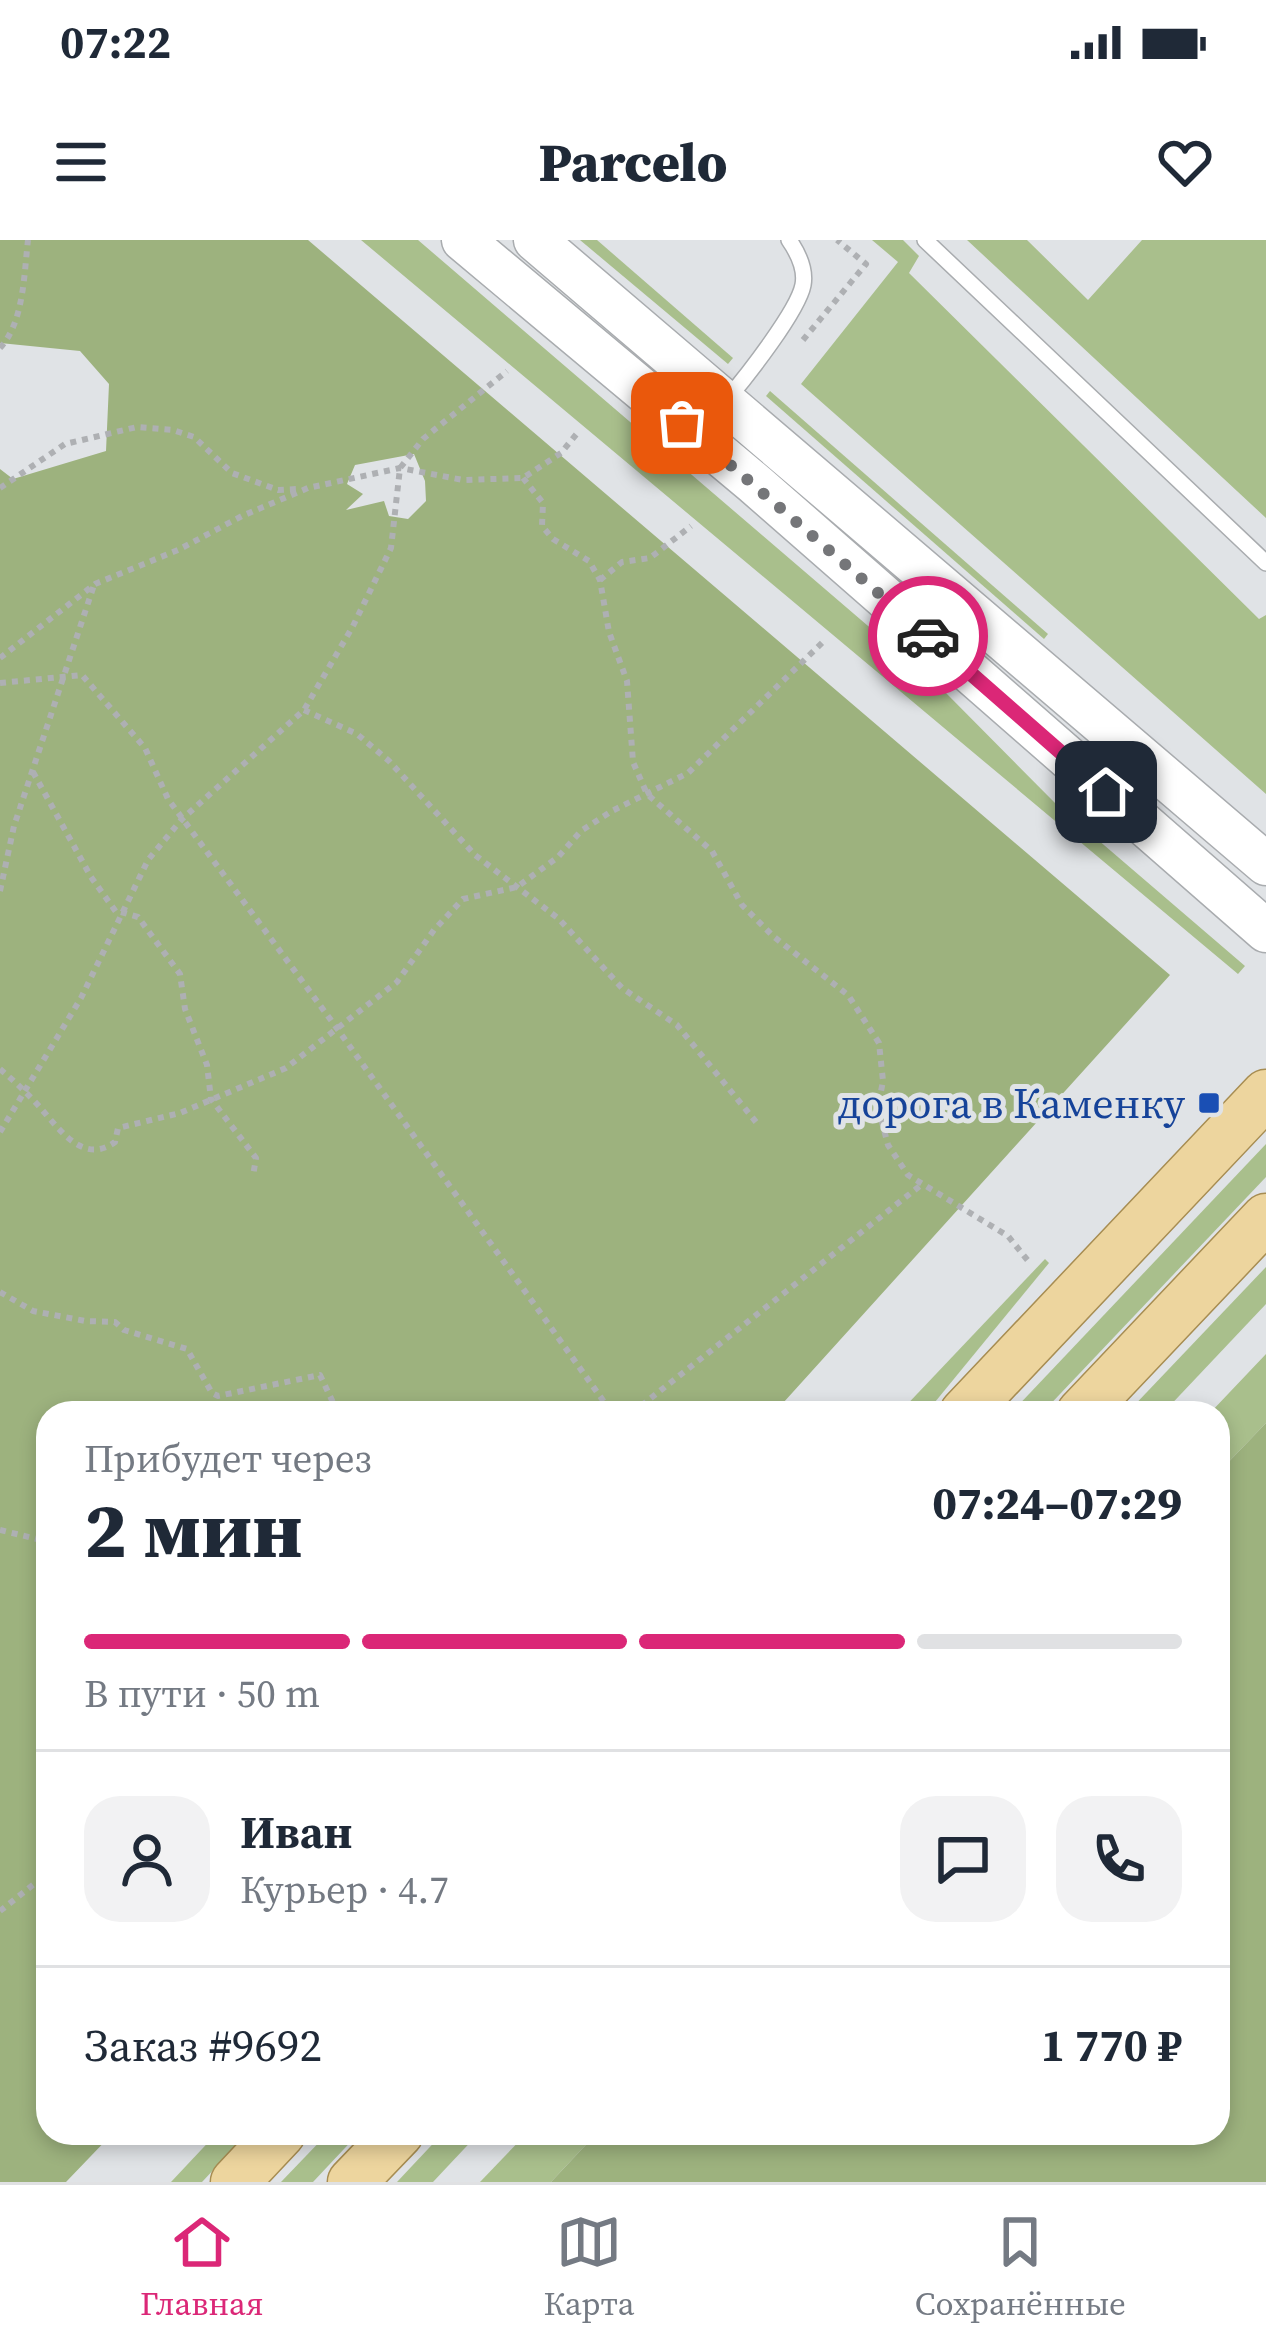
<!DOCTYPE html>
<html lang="ru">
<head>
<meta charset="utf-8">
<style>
	body { margin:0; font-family:"Source Serif 4",serif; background:#f2f2f3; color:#1f2937; height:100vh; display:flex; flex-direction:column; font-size:45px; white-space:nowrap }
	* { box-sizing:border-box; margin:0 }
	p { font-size:39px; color:#747a83 }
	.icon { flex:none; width:66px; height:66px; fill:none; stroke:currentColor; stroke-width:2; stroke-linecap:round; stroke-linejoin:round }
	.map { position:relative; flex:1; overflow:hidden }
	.sheet { position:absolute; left:36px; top:1161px; width:1194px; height:744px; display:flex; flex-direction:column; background:#fff; border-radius:36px; box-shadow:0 6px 18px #0003 }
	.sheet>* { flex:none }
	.pin { position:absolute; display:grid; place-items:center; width:102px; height:102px; color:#fff; margin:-51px; border-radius:24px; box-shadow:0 6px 18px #0006 }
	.courier { position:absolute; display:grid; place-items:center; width:120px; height:120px; margin:-60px; border:9px solid #db2777; border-radius:50%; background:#fff; color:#222; box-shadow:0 3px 15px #0007 }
	.overview em { font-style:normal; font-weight:800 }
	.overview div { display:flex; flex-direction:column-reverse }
	.overview { display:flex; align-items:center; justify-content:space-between; height:204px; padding:0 48px }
	h1 { font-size:78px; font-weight:800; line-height:90px }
	.bar { display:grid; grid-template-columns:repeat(4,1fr); gap:18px 12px; align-content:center; height:144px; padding:0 48px }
	.bar i { height:15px; border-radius:9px; background:#e0e1e3 }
	.bar .current { background:#db2777 }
	.bar p { grid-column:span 4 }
	.line { display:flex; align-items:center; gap:30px; padding:0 48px; border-top:3px solid #e0e1e3 }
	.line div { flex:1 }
	.round { display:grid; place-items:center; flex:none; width:126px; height:126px; border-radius:36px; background:#f2f2f3 }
	.status { display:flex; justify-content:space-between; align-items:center; height:84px; padding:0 60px; background:#fff; direction:ltr }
	.status svg { height:33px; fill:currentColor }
	header { display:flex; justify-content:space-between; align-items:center; height:156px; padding:0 48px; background:#fff; font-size:54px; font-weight:800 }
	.tab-bar { display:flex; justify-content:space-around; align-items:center; height:168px; border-top:3px solid #e0e1e3; background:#fff; font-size:33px; color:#747a83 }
	.tab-bar a { display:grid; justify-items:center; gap:6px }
	.tab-bar .current { color:#db2777 }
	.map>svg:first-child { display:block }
	.green { fill:#a9bf8c }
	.forest { fill:#9db27e; fill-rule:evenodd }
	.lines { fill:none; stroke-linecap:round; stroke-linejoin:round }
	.service-casing { stroke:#a9acaf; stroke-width:18 }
	.secondary-casing { stroke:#a9acaf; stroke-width:45 }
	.primary-casing { stroke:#a78d52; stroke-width:51 }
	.path { stroke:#aeb0b3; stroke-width:6; stroke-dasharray:6 6; stroke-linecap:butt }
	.service { stroke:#fff; stroke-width:15 }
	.secondary { stroke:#fff; stroke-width:42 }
	.primary { stroke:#edd59e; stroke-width:48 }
	.done { stroke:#757679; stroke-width:12; stroke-dasharray:0 21.6 }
	.route { stroke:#db2777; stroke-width:15 }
	.transit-dot { fill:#1a4fb4; stroke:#e0e3e6; stroke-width:4.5 }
	.labels { text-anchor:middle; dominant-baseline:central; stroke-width:10; stroke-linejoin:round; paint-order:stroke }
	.transit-label { font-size:42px; fill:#164399; stroke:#e0e3e6; text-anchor:end }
</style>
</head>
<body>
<div class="status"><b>07:22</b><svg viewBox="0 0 49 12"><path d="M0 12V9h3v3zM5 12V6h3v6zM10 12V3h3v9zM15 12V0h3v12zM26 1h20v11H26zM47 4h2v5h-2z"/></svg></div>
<header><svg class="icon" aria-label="menu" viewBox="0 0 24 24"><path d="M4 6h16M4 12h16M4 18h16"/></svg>Parcelo<svg class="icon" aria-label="heart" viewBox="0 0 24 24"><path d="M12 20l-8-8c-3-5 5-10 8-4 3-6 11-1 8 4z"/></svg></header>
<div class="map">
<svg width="1266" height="1942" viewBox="0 0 1266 1942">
	<rect width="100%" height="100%" fill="#e0e3e6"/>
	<g class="green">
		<path d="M361 0H418L945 452 1055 563 1245 726 1238 734Z"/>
		<path d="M580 0H597L733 118 728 124Z"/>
		<path d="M872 0H903L919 16 909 33 1259 379 1266 375V554L801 144 898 22Z"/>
		<path d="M967 0H1027L1088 60 1142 0H1266V278Z"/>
		<path d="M770 151 1048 394 1044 399 766 156Z"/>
		<path d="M1266 904V937L1042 1173H1011Z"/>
		<path d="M1045 1019 1049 1023 926 1173H899Z"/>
		<path d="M1266 1027V1064L1163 1173H1127Z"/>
		<path d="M1266 1114V1183L1218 1233V1173H1210Z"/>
		<path d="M217 1893H248L202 1942H171Z"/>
		<path d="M328 1893H359L313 1942H281Z"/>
		<path d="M443 1893H479L433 1942H397Z"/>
		<path d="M527 1893H597L551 1942H480Z"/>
	</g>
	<g class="forest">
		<path d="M0 0H308L1170 735 774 1173H48V1893H113L66 1942H0V229L13 239 106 211 109 144 80 111 0 103ZM414 214 425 241 426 261 408 279 389 276 384 261 346 270 363 254 347 244 355 225Z"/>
		<path d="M1266 1183V1942H551L597 1893H1218V1233Z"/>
	</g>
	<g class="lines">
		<g class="service-casing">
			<g id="service">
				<path d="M925 0 1266 323"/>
				<path d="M728 158C746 137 798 71 803 45 806 29 798 13 789 0"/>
			</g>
		</g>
		<g class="secondary-casing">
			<g id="secondary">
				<path d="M463 0 755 244 1266 691"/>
				<path d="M535 0 1266 624"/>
			</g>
		</g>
		<g class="primary-casing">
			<g id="primary">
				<path d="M964 1173 1266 854"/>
				<path d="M1081 1173 1266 978"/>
				<path d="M235 1942 281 1893"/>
				<path d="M352 1942 399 1893"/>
			</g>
		</g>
		<g class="path">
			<path d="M803 100 866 24 837 0"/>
			<path d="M0 108C24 82 24 34 28 0"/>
			<path d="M523 238 543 263 542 286 553 299 589 321 600 340 609 392 627 441 633 522 647 554 712 611 742 665 773 696 848 755 879 803 883 841 878 867 888 905 908 935 1008 996 1029 1022"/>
			<path d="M0 248 65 204 137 187 173 190 194 197 232 233 278 250 298 249"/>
			<path d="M600 340 622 322 650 318 691 286"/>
			<path d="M0 418 95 344 178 310 242 276 308 248 400 228 463 240 523 238 561 213 579 191"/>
			<path d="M0 443 82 435 145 508 168 559 336 787 612 1173"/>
			<path d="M304 470 357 494 389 521 475 615 559 679 622 748 677 785 756 882"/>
			<path d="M33 532 91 637 119 676"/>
			<path d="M0 651 14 586 94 345"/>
			<path d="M121 672 138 677 180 734 185 769 207 825 211 859 256 918 253 936"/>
			<path d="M0 829C13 840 25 851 37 864 58 887 82 926 115 902L118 888 180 873 286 828 397 742 434 690 463 659 517 647 558 617 581 591 612 571 688 533 826 399"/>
			<path d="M0 892 81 758 148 620 182 579 304 470 353 386 391 308 400 228 423 199 507 131"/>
			<path d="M0 1052 33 1071 85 1081 115 1082 124 1090 187 1109 212 1153 218 1156 320 1135 338 1173"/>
			<path d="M632 1173 921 945"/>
			<path d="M0 1290 41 1300 48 1298"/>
			<path d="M0 1671 48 1633"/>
		</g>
		<use href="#service" class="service"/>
		<use href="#secondary" class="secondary"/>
		<use href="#primary" class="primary"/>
	</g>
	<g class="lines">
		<path class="done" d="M682 183 928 396"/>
		<path class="route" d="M928 396 1106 552"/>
	</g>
	<rect class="transit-dot" x="1197" y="851" width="24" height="24" rx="6"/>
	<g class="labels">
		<g class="transit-label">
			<text x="1185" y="863">дорога в Каменку</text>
		</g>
	</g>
</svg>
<div class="pin" style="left:682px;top:183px;background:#ea580c"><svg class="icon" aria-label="bag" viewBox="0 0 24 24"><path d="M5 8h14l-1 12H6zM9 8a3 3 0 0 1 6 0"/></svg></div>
<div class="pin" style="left:1106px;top:552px;background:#1f2937"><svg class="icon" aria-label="home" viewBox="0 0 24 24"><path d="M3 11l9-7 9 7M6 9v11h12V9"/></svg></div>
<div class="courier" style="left:928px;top:396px"><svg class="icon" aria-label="car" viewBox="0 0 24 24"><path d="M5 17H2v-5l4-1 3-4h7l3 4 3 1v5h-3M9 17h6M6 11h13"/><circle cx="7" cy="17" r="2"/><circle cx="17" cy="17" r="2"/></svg></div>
<section class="sheet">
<div class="overview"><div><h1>2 мин</h1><p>Прибудет через</p></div><em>07:24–07:29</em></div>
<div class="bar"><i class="current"></i><i class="current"></i><i class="current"></i><i></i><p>В пути · 50 m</p></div>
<div class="line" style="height:216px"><a class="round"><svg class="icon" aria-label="person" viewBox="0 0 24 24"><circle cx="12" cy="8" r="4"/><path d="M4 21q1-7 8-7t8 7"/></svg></a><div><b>Иван</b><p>Курьер · 4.7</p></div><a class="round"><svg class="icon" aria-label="chat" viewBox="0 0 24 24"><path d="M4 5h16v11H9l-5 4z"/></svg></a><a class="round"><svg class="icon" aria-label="phone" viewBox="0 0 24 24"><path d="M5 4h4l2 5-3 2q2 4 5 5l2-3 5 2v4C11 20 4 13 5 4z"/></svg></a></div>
<div class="line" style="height:156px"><div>Заказ #9692</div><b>1 770 ₽</b></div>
</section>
</div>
<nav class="tab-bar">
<a class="current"><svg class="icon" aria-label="home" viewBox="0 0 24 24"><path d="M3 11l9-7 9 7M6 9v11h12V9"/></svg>Главная</a>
<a><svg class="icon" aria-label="map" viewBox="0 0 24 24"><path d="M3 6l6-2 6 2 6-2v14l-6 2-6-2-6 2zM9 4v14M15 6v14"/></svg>Карта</a>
<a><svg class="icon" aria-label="saved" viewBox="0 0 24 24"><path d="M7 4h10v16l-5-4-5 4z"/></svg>Сохранённые</a>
</nav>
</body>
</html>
